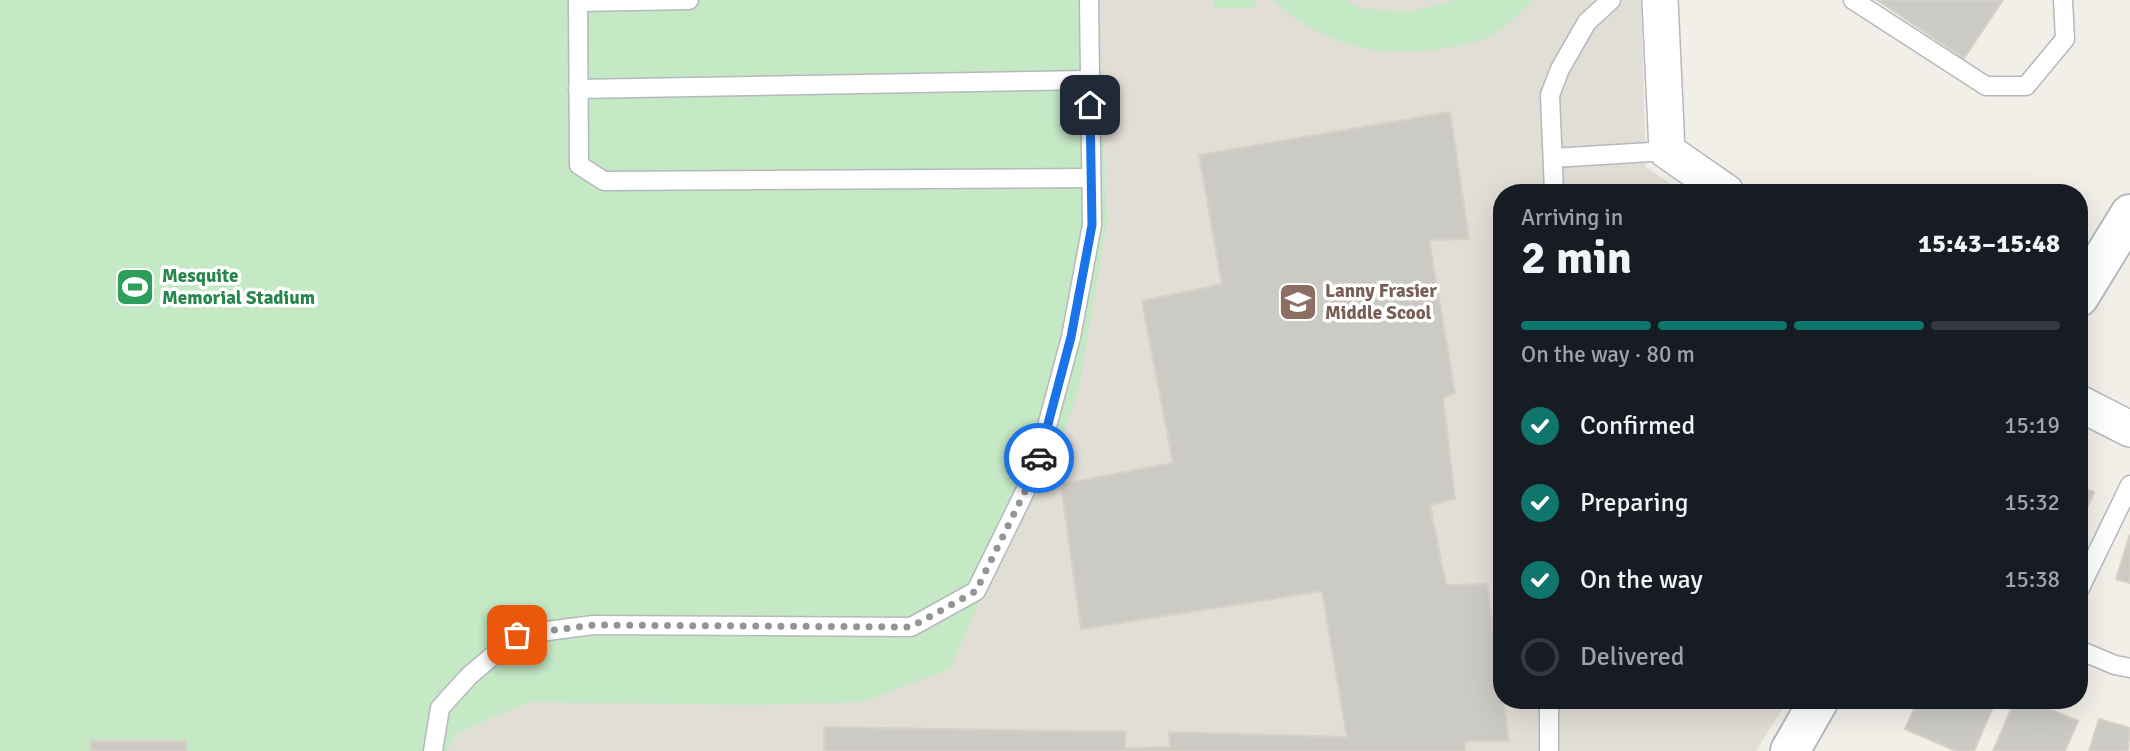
<!DOCTYPE html>
<html lang="en">
<head>
<meta charset="utf-8">
<style>
	body { margin:0; font-family:Signika,sans-serif; background:#20242c; color:#f1f3f6; height:100vh; display:flex; flex-direction:column; font-size:26px; white-space:nowrap }
	* { box-sizing:border-box; margin:0 }
	p { font-size:23px; color:#9ea1a6 }
	.icon { flex:none; width:38px; height:38px; fill:none; stroke:currentColor; stroke-width:2; stroke-linecap:round; stroke-linejoin:round }
	.map { position:relative; flex:1; overflow:hidden }
	.side { position:absolute; left:1493px; top:184px; width:595px; height:525px; display:flex; flex-direction:column; background:#171b24; border-radius:28px; box-shadow:0 7px 28px #0002 }
	.side>* { flex:none }
	.pin { position:absolute; display:grid; place-items:center; width:60px; height:60px; color:#fff; margin:-30px; border-radius:14px; box-shadow:0 4px 10px #0006 }
	.courier { position:absolute; display:grid; place-items:center; width:70px; height:70px; margin:-35px; border:5px solid #1a73e8; border-radius:50%; background:#fff; color:#222; box-shadow:0 2px 9px #0007 }
	.headline em { font-style:normal; font-weight:700 }
	.headline div { display:flex; flex-direction:column-reverse }
	.headline { display:flex; align-items:center; justify-content:space-between; height:119px; padding:0 28px }
	h1 { font-size:46px; font-weight:700; line-height:52px }
	.bar { display:grid; grid-template-columns:repeat(4,1fr); gap:10px 7px; align-content:center; height:84px; padding:0 28px }
	.bar i { height:9px; border-radius:5px; background:#363941 }
	.bar .active { background:#0f766e }
	.bar p { grid-column:span 4 }
	ol { padding:0 28px; list-style:none }
	li { display:flex; align-items:center; gap:21px; height:77px }
	li p { margin-inline-start:auto }
	li .icon { padding:7px; border-radius:50%; background:#0f766e; color:#fff; stroke-width:4 }
	li:last-child { color:#9ea1a6 }
	li i { width:38px; height:38px; border:4px solid #363941; border-radius:50% }
	.map>svg:first-child { display:block }
	.education { fill:#e1ded6 }
	.green { fill:#c5e8c5 }
	.building { fill:#cccac5; stroke:#d6d1c6; stroke-width:2 }
	.lines { fill:none; stroke-linecap:round; stroke-linejoin:round }
	.lane-casing { stroke:#b5b8bc; stroke-width:21 }
	.street-casing { stroke:#b5b8bc; stroke-width:38 }
	.secondary-casing { stroke:#b6babf; stroke-width:42 }
	.lane { stroke:#fff; stroke-width:18 }
	.street { stroke:#fff; stroke-width:35 }
	.secondary { stroke:#fff; stroke-width:38 }
	.done { stroke:#929495; stroke-width:7; stroke-dasharray:0 12.6 }
	.route { stroke:#1a73e8; stroke-width:9 }
	.labels { text-anchor:middle; dominant-baseline:central; stroke-width:7; stroke-linejoin:round; paint-order:stroke }
	.leisure-label { font-size:19px; font-weight:bold; fill:#27864d; stroke:#fff; text-anchor:start }
	.education-label { font-size:19px; font-weight:bold; fill:#785e54; stroke:#fff; text-anchor:start }
</style>
</head>
<body>
<div class="map">
<svg width="2130" height="751" viewBox="0 0 2130 751">
	<rect width="100%" height="100%" fill="#f1efe8"/>
	<path class="education" d="M1098 0H1641L1646 167 1683 192H1502V700H1788L1756 751H447L458 733 529 702 1107 221Z"/>
	<g class="green">
		<path d="M0 0H1098L1107 221 1080 383 1056 457 1024 501 950 669 862 702 753 705 529 702 458 733 447 751H0Z"/>
		<rect x="1214" y="0" width="41" height="8"/>
		<path d="M1274 0H1345L1360 8 1411 12 1455 0H1533C1523 11 1500 32 1487 38 1479 42 1468 43 1460 45 1395 62 1322 49 1274 0Z"/>
	</g>
	<g class="building">
		<path d="M1877 0H2003L1964 58Z"/>
		<path d="M1450 112 1469 239 1429 240 1455 393 1443 398 1455 499 1430 505 1446 585 1487 584 1509 741H1465V751H824V727L1126 732 1125 748 1170 747 1169 732 1347 737 1322 591 1081 629 1061 484 1173 463 1142 301 1222 284 1199 155Z"/>
		<path d="M2079 486 2094 492 2079 527Z"/>
		<path d="M2130 534V583L2116 579Z"/>
		<path d="M1918 700H1996L1974 751H1956L1905 729Z"/>
		<path d="M2015 700H2029L2078 721 2065 751H1993Z"/>
		<path d="M2099 719 2130 728 2128 751H2089Z"/>
		<rect x="91" y="741" width="95" height="10"/>
	</g>
	<g class="lines">
		<g class="lane-casing">
			<g id="lane">
				<path d="M578 0 579 165 604 181 1091 178"/>
				<path d="M1853 0 1986 86H2026L2065 39 2063 0"/>
				<path d="M578 2 689 0"/>
				<path d="M578 89 1090 80"/>
				<path d="M1553 158 1667 151"/>
				<path d="M1554 192 1550 95 1560 69 1587 22 1611 0"/>
				<path d="M2079 590 2130 485"/>
				<path d="M2079 650 2115 665 2130 668"/>
				<path d="M433 751 440 708 469 676 517 635 593 625 911 627 976 591 1035 471 1071 337 1092 225 1089 0"/>
				<path d="M1549 751V700"/>
			</g>
		</g>
		<g class="street-casing">
			<g id="street">
				<path d="M1660 0 1667 151 1726 192"/>
				<path d="M2079 403 2130 429"/>
			</g>
		</g>
		<g class="secondary-casing">
			<g id="secondary">
				<path d="M2079 297 2130 214"/>
				<path d="M1790 751 1819 700"/>
			</g>
		</g>
		<use href="#lane" class="lane"/>
		<use href="#street" class="street"/>
		<use href="#secondary" class="secondary"/>
	</g>
	<g class="lines">
		<path class="done" d="M517 635 593 625 911 627 976 591 1035 471 1039 458"/>
		<path class="route" d="M1039 458 1071 337 1092 225 1090 105"/>
	</g>
	<defs>
		<g id="stadium-square" transform="scale(2.0125)"><rect x="-9" y="-9" width="18" height="18" rx="4" fill="#2e9e5b" stroke="#fff"/><path d="M0-5a6.5 5 0 1 0 0 10a6.5 5 0 1 0 0-10ZM-3.5-1.8h7v3.6h-7Z" fill="#fff"/></g>
		<g id="school-square" transform="scale(2.0125)"><rect x="-9" y="-9" width="18" height="18" rx="4" fill="#8d6e63" stroke="#fff"/><path d="M0-5L7-2L0 1L-7-2ZM-4 1L0 2.5L4 1V4Q0 6-4 4Z" fill="#fff"/></g>
	</defs>
	<g fill-rule="evenodd">
		<use href="#stadium-square" x="135" y="287"/>
		<use href="#school-square" x="1298" y="302"/>
	</g>
	<g class="labels">
		<g class="leisure-label">
			<text x="162" y="276">Mesquite<tspan x="162" dy="22">Memorial Stadium</tspan></text>
		</g>
		<g class="education-label">
			<text x="1325" y="291">Lanny Frasier<tspan x="1325" dy="22">Middle Scool</tspan></text>
		</g>
	</g>
</svg>
<div class="pin" style="left:517px;top:635px;background:#ea580c"><svg class="icon" aria-label="bag" viewBox="0 0 24 24"><path d="M5 8h14l-1 12H6zM9 8a3 3 0 0 1 6 0"/></svg></div>
<div class="pin" style="left:1090px;top:105px;background:#1f2937"><svg class="icon" aria-label="home" viewBox="0 0 24 24"><path d="M3 11l9-7 9 7M6 9v11h12V9"/></svg></div>
<div class="courier" style="left:1039px;top:458px"><svg class="icon" aria-label="car" viewBox="0 0 24 24"><path d="M5 17H2v-5l4-1 3-4h7l3 4 3 1v5h-3M9 17h6M6 11h13"/><circle cx="7" cy="17" r="2"/><circle cx="17" cy="17" r="2"/></svg></div>
<section class="side">
<div class="headline"><div><h1>2 min</h1><p>Arriving in</p></div><em>15:43–15:48</em></div>
<div class="bar"><i class="active"></i><i class="active"></i><i class="active"></i><i></i><p>On the way · 80 m</p></div>
<ol>
<li><svg class="icon" aria-label="check" viewBox="0 0 24 24"><path d="M5 12l5 5 9-10"/></svg>Confirmed<p>15:19</p></li>
<li><svg class="icon" aria-label="check" viewBox="0 0 24 24"><path d="M5 12l5 5 9-10"/></svg>Preparing<p>15:32</p></li>
<li><svg class="icon" aria-label="check" viewBox="0 0 24 24"><path d="M5 12l5 5 9-10"/></svg>On the way<p>15:38</p></li>
<li><i></i>Delivered</li>
</ol>
</section>
</div>
</body>
</html>
